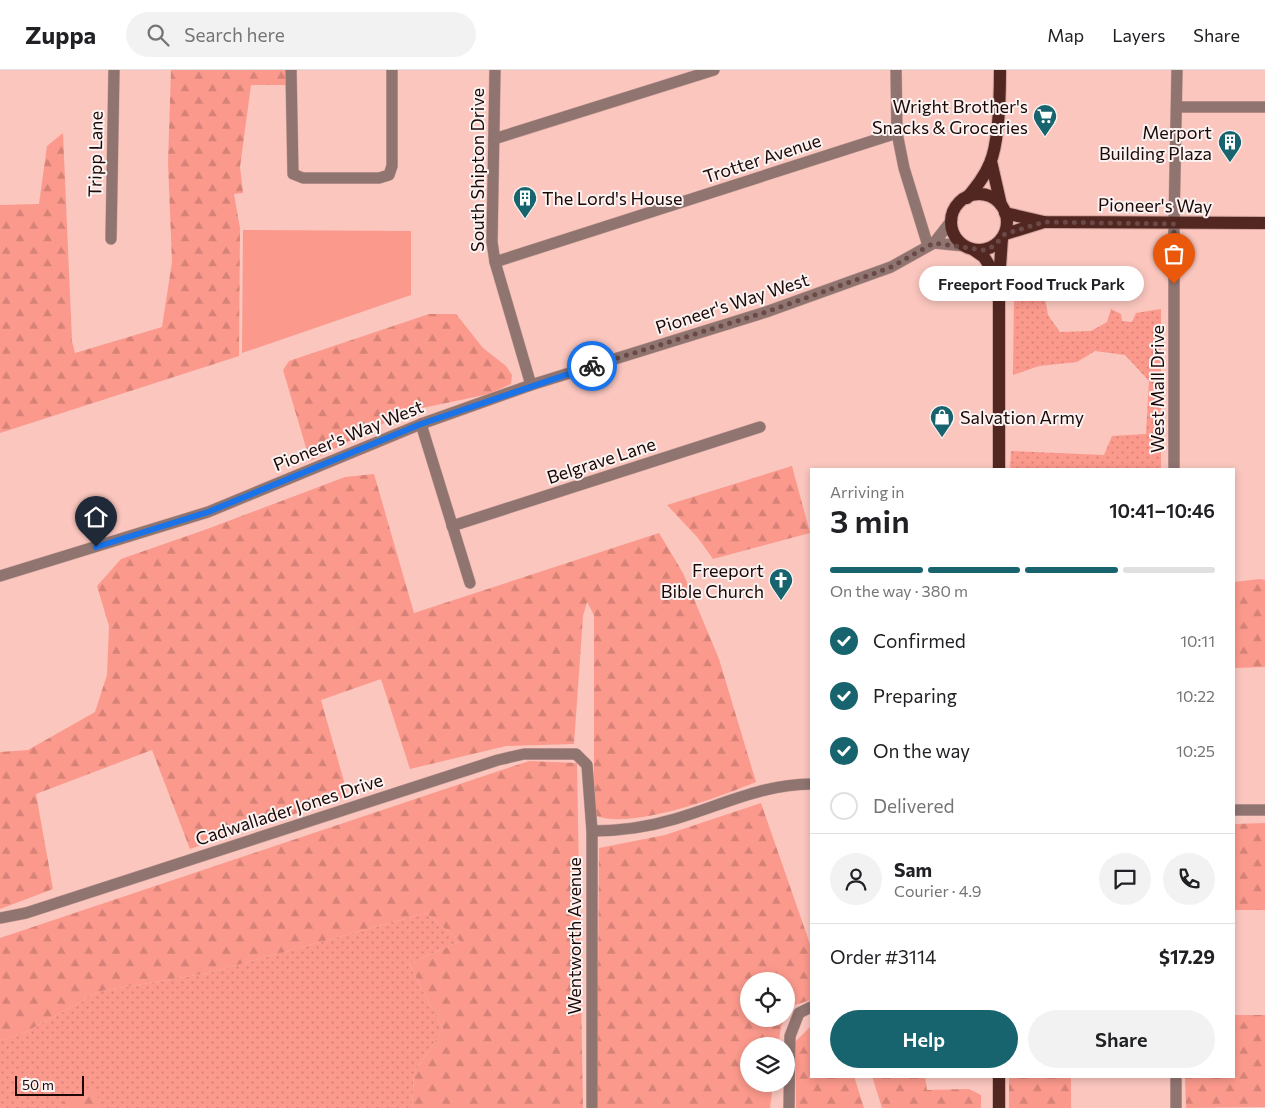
<!DOCTYPE html>
<html lang="en">
<head>
<meta charset="utf-8">
<style>
	body { margin:0; font-family:Commissioner,sans-serif; background:#f2f2f2; color:#202124; height:100vh; display:flex; flex-direction:column; font-size:19px; white-space:nowrap }
	* { box-sizing:border-box; margin:0 }
	p { font-size:16px; color:#757577 }
	.icon { flex:none; width:28px; height:28px; fill:none; stroke:currentColor; stroke-width:2; stroke-linecap:round; stroke-linejoin:round }
	.map { position:relative; flex:1; overflow:hidden }
	.drawer { position:absolute; left:810px; top:398px; width:425px; height:610px; display:flex; flex-direction:column; background:#fff; border-radius:0px; box-shadow:0 2px 8px #0003 }
	.drawer>* { flex:none }
	.controls { position:absolute; left:740px; top:902px; display:grid; gap:10px }
	.controls a { display:grid; place-items:center; width:55px; height:55px; border-radius:50%; background:#fff; box-shadow:0 2px 8px #0003; font-size:25px }
	.scale { position:absolute; left:15px; bottom:12px; width:69px; box-sizing:border-box; padding-left:5px; border:2px solid #1d0806; border-top:0; font-size:14px; line-height:18px; white-space:nowrap; color:#1d0806; -webkit-text-stroke:4px #faf3f2; paint-order:stroke }
	.pin { position:absolute; display:grid; place-items:center; width:42px; height:42px; color:#fff; margin:-51px -21px; border-radius:50% 50% 50% 0; rotate:-45deg; box-shadow:0 0 5px #0007 }
	.pin .icon { rotate:45deg }
	.courier { position:absolute; display:grid; place-items:center; width:50px; height:50px; margin:-25px; border:4px solid #1a73e8; border-radius:50%; background:#fff; color:#222; box-shadow:0 1px 6px #0007 }
	.bubble { position:absolute; height:35px; border-radius:18px; background:#fff; box-shadow:0 2px 8px #0003; font-size:16px; font-weight:600; line-height:35px; text-align:center }
	.overview em { font-style:normal; font-weight:600 }
	.overview div { display:flex; flex-direction:column-reverse }
	.overview { display:flex; align-items:center; justify-content:space-between; height:85px; padding:0 20px }
	h1 { font-size:32px; font-weight:600; line-height:38px }
	.bar { display:grid; grid-template-columns:repeat(4,1fr); gap:8px 5px; align-content:center; height:60px; padding:0 20px }
	.bar i { height:6px; border-radius:4px; background:#e0e0e0 }
	.bar .current { background:#17646e }
	.bar p { grid-column:span 4 }
	.line { display:flex; align-items:center; gap:12px; padding:0 20px; border-top:1px solid #e0e0e0 }
	.line div { flex:1 }
	.round { display:grid; place-items:center; flex:none; width:52px; height:52px; border-radius:26px; background:#f2f2f2 }
	ol { padding:0 20px; list-style:none }
	li { display:flex; align-items:center; gap:15px; height:55px }
	li p { margin-inline-start:auto }
	li .icon { padding:5px; border-radius:50%; background:#17646e; color:#fff; stroke-width:4 }
	li:last-child { color:#757577 }
	li i { width:28px; height:28px; border:2px solid #e0e0e0; border-radius:50% }
	.action { display:flex; gap:10px; margin-top:auto; padding:10px 20px }
	.action a { flex:1; height:58px; border-radius:30px; background:#17646e; color:#fff; font-size:20px; font-weight:600; line-height:58px; text-align:center }
	.action a+a { background:#f2f2f2; color:#202124 }
	header { display:flex; align-items:center; gap:30px; box-sizing:border-box; height:70px; padding:0 25px; background:#fff; border-bottom:1px solid #e0e0e0 }
	header strong { font-size:24px }
	nav { display:flex; gap:28px; margin-inline-start:auto; font-size:18px }
	.search { width:350px; height:45px; background:#f2f2f2; display:flex; align-items:center; gap:12px; box-sizing:border-box; padding:0 18px; border-radius:28px; color:#757577; font-size:19px }
	.map>svg:first-child { display:block }
	.grass { fill:url(#grass-dots) }
	.forest { fill:url(#forest-firs) }
	.park { fill:#fb998c }
	.lines { fill:none; stroke-linecap:round; stroke-linejoin:round }
	.minor-casing { stroke:#d2a49d; stroke-width:12 }
	.major-casing { stroke:#d2a49d; stroke-width:14 }
	.minor { stroke:#8f7470; stroke-width:11 }
	.major { stroke:#522722; stroke-width:12 }
	.done { stroke:#6a4a46; stroke-width:5; stroke-dasharray:0 9 }
	.route { stroke:#1a73e8; stroke-width:6 }
	.labels { text-anchor:middle; dominant-baseline:central; stroke-width:4; stroke-linejoin:round; paint-order:stroke }
	.poi-label { font-size:18px; fill:#1d0806; stroke:#faf3f2; text-anchor:end }
	.street-label { font-size:18px; fill:#1d0806; stroke:#faf3f2 }
</style>
</head>
<body>
<header>
<strong>Zuppa</strong>
<div class="search"><svg class="icon" aria-label="search" viewBox="0 0 24 24"><circle cx="10" cy="10" r="6"/><path d="M15 15l6 6"/></svg>Search here</div>
<nav><a>Map</a><a>Layers</a><a>Share</a></nav>
</header>
<div class="map">
<svg width="1265" height="1038" viewBox="0 0 1265 1038">
	<defs>
		<pattern id="grass-dots" width="8" height="8" patternUnits="userSpaceOnUse" patternTransform="scale(1.25)"><rect width="8" height="8" fill="#fb998c"/><path d="M2 2h.1M6 6h.1" fill="none" stroke="#d78277" stroke-width="1.8" stroke-linecap="round"/></pattern>
		<pattern id="forest-firs" width="22" height="20" patternUnits="userSpaceOnUse" patternTransform="scale(1.25)"><rect width="22" height="20" fill="#fb998c"/><path d="M5 1l3.5 6h-7zM16 11l3.5 6h-7z" fill="#d78277"/></pattern>
	</defs>
	<rect width="100%" height="100%" fill="#fac6be"/>
	<g class="grass">
		<path d="M1023 219 1044 222 1048 245 1060 262 1091 261 1107 252 1111 239 1121 244 1122 251 1132 252 1136 243 1161 239V399H1010L1011 381 1104 385 1112 366 1146 364 1149 311 1125 285 1095 281 1077 292 1039 296 1013 305 1014 227Z"/>
		<path d="M426 843 460 871 409 894 443 959 414 1003 412 1038H0V970L18 966 101 921 208 903Z"/>
	</g>
	<g class="forest">
		<path d="M171 0H288L287 15H251L240 97 243 123 234 124 240 158 239 286 0 363V135L39 134 47 76 63 63 72 271 75 283 162 257 172 192 168 92Z"/>
		<path d="M429 244H456L483 278 506 296 512 305 511 314 489 324 408 341 310 391 283 300 289 291Z"/>
		<path d="M792 396 810 463 713 489 698 468 667 435Z"/>
		<path d="M374 404 414 543 659 463 683 503 719 589 756 712C719 727 630 761 594 745V545L587 532 583 546 574 674 506 676 410 699 381 609 321 630 348 726 190 779 152 680 36 724 53 819 0 839V682L28 680 95 642 107 605 109 556 97 516 121 489 210 458 345 407Z"/>
		<path d="M1260 509 1265 510V597L1234 598V512Z"/>
		<path d="M529 691 577 693 583 1038H412L414 1003 443 959 409 894 460 871 426 843 208 903 101 921 18 966 0 970V868Z"/>
		<path d="M761 733 811 877V930L792 936 786 947V911H749V949H785L781 957 778 976H749V1014H773L770 1038H597L599 778 665 765Z"/>
		<path d="M1265 753V840H1234V754Z"/>
		<path d="M1234 945H1265V1037L1186 1038 1185 1006H1234Z"/>
		<path d="M811 956V1006H854L864 1038H796V971Z"/>
		<path d="M872 1006H925L927 1020 969 1019 981 1025V1038H882Z"/>
		<rect x="1009" y="1006" width="62" height="32"/>
		<path d="M94 1019 102 1036 97 1038H58L69 1024Z"/>
	</g>
	<path class="park" d="M243 160 411 161V225L242 283Z"/>
	<g class="lines">
		<g class="minor-casing">
			<g id="minor">
				<path d="M291 0 293 104 303 108H379L389 105 392 96V0"/>
				<path d="M495 0 492 172 495 192 531 315"/>
				<path d="M896 0 897 63 904 98 928 176"/>
				<path d="M1177 37H1265"/>
				<path d="M494 69 714 0"/>
				<path d="M111 169 114 0"/>
				<path d="M934 173 964 176"/>
				<path d="M495 192 897 63"/>
				<path d="M421 354 470 513"/>
				<path d="M1174 399V153L1177 0"/>
				<path d="M452 456 760 357"/>
				<path d="M0 506 208 442 421 354 531 315 766 242 891 197 934 173 952 150"/>
				<path d="M1234 740H1265"/>
				<path d="M592 761C619 761 648 757 675 749 720 736 763 714 811 714"/>
				<path d="M0 848 26 843 498 690 524 684H576L587 695 592 761V1038"/>
				<path d="M1176 1006V1038"/>
				<path d="M789 1038 790 966 799 943 811 937"/>
			</g>
		</g>
		<g class="major-casing">
			<g id="major">
				<path d="M991 91 1001 135"/>
				<circle cx="979" cy="152" r="28"/>
				<path d="M967 128C976 117 985 106 990 93 999 72 1000 23 1000 0"/>
				<path d="M1005 143 1044 152 1265 153"/>
				<path d="M1005 164 1044 152"/>
				<path d="M974 180 984 187 999 211"/>
				<path d="M999 399V211L1002 168"/>
				<path d="M999 1038V1006"/>
			</g>
		</g>
		<use href="#minor" class="minor"/>
		<use href="#major" class="major"/>
	</g>
	<g class="lines">
		<path class="done" d="M592 296 766 242 873 204 891 197 934 173 984 180 994 176 1005 164 1044 152 1174 154V214"/>
		<path class="route" d="M96 477 208 442 421 354 592 296"/>
	</g>
	<defs>
		<g id="supermarket-pin" transform="scale(1.25)"><path d="M0 17L-7.5 6A9.5 9.5 0 1 1 7.5 6Z" fill="#17646e" stroke="#faf3f2"/><path d="M-6-5.5h2.5l.6 2H6L4.5 2H-2.5L-4.4-4H-6ZM-1.5 3.2a1.3 1.3 0 1 0 .1 0ZM3 3.2a1.3 1.3 0 1 0 .1 0Z" fill="#fff"/></g>
		<g id="building-pin" transform="scale(1.25)"><path d="M0 17L-7.5 6A9.5 9.5 0 1 1 7.5 6Z" fill="#17646e" stroke="#faf3f2"/><path d="M-4-6H4V6H1V3H-1V6H-4ZM-2.5-4.3h1.7v1.8h-1.7ZM.8-4.3h1.7v1.8H.8ZM-2.5-1h1.7V.8h-1.7ZM.8-1h1.7V.8H.8Z" fill="#fff"/></g>
		<g id="shop-pin" transform="scale(1.25)"><path d="M0 17L-7.5 6A9.5 9.5 0 1 1 7.5 6Z" fill="#17646e" stroke="#faf3f2"/><path d="M-5-2.5h2.3a2.7 3.5 0 0 1 5.4 0H5L5.5 6h-11ZM-1.5-2.5h3a1.5 2.3 0 0 0-3 0Z" fill="#fff"/></g>
		<g id="church-pin" transform="scale(1.25)"><path d="M0 17L-7.5 6A9.5 9.5 0 1 1 7.5 6Z" fill="#17646e" stroke="#faf3f2"/><path d="M-1.2-6h2.4v3.5h3.3v2.4h-3.3V6h-2.4V-.1h-3.3v-2.4h3.3Z" fill="#fff"/></g>
	</defs>
	<g fill-rule="evenodd">
		<use href="#supermarket-pin" x="1045" y="46"/>
		<use href="#building-pin" x="1230" y="72"/>
		<use href="#building-pin" x="525" y="128"/>
		<use href="#shop-pin" x="942" y="347"/>
		<use href="#church-pin" x="781" y="510"/>
	</g>
	<g class="labels">
		<g class="poi-label">
			<text x="1028" y="36">Wright Brother's<tspan x="1028" dy="21">Snacks &amp; Groceries</tspan></text>
			<text x="1212" y="62">Merport<tspan x="1212" dy="21">Building Plaza</tspan></text>
			<text x="542" y="128" text-anchor="start">The Lord's House</text>
			<text x="960" y="347" text-anchor="start">Salvation Army</text>
			<text x="764" y="500">Freeport<tspan x="764" dy="21">Bible Church</tspan></text>
		</g>
		<g class="street-label">
			<text transform="translate(95 84) rotate(-89)">Tripp Lane</text>
			<text transform="translate(762 88) rotate(-18)">Trotter Avenue</text>
			<text transform="translate(477 100) rotate(-90)">South Shipton Drive</text>
			<text transform="translate(1155 135) rotate(1)">Pioneer's Way</text>
			<text transform="translate(732 233) rotate(-18)">Pioneer's Way West</text>
			<text transform="translate(1157 319) rotate(-90)">West Mall Drive</text>
			<text transform="translate(348 365) rotate(-22)">Pioneer's Way West</text>
			<text transform="translate(601 390) rotate(-18)">Belgrave Lane</text>
			<text transform="translate(289 739) rotate(-18)">Cadwallader Jones Drive</text>
			<text transform="translate(574 866) rotate(-90)">Wentworth Avenue</text>
		</g>
	</g>
</svg>
<div class="controls">
<a><svg class="icon" aria-label="locate" viewBox="0 0 24 24"><circle cx="12" cy="12" r="6"/><path d="M12 2v4M12 18v4M2 12h4M18 12h4"/></svg></a>
<a><svg class="icon" aria-label="layers" viewBox="0 0 24 24"><path d="M12 4l9 5-9 5-9-5zM3 14l9 5 9-5"/></svg></a>
</div>
<div class="scale">50 m</div>
<div class="pin" style="left:1174px;top:214px;background:#ea580c"><svg class="icon" aria-label="bag" viewBox="0 0 24 24"><path d="M5 8h14l-1 12H6zM9 8a3 3 0 0 1 6 0"/></svg></div>
<div class="pin" style="left:96px;top:477px;background:#1f2937"><svg class="icon" aria-label="home" viewBox="0 0 24 24"><path d="M3 11l9-7 9 7M6 9v11h12V9"/></svg></div>
<div class="courier" style="left:592px;top:296px"><svg class="icon" aria-label="bike" viewBox="0 0 24 24"><circle cx="6" cy="16" r="4"/><circle cx="18" cy="16" r="4"/><path d="M6 16l4-8h5l3 8M10 8l3 8H6M13 5h3"/></svg></div>
<div class="bubble" style="left:919px;top:196px;width:225px">Freeport Food Truck Park</div>
<section class="drawer">
<div class="overview"><div><h1>3 min</h1><p>Arriving in</p></div><em>10:41–10:46</em></div>
<div class="bar"><i class="current"></i><i class="current"></i><i class="current"></i><i></i><p>On the way · 380 m</p></div>
<ol>
<li><svg class="icon" aria-label="check" viewBox="0 0 24 24"><path d="M5 12l5 5 9-10"/></svg>Confirmed<p>10:11</p></li>
<li><svg class="icon" aria-label="check" viewBox="0 0 24 24"><path d="M5 12l5 5 9-10"/></svg>Preparing<p>10:22</p></li>
<li><svg class="icon" aria-label="check" viewBox="0 0 24 24"><path d="M5 12l5 5 9-10"/></svg>On the way<p>10:25</p></li>
<li><i></i>Delivered</li>
</ol>
<div class="line" style="height:90px"><a class="round"><svg class="icon" aria-label="person" viewBox="0 0 24 24"><circle cx="12" cy="8" r="4"/><path d="M4 21q1-7 8-7t8 7"/></svg></a><div><b>Sam</b><p>Courier · 4.9</p></div><a class="round"><svg class="icon" aria-label="chat" viewBox="0 0 24 24"><path d="M4 5h16v11H9l-5 4z"/></svg></a><a class="round"><svg class="icon" aria-label="phone" viewBox="0 0 24 24"><path d="M5 4h4l2 5-3 2q2 4 5 5l2-3 5 2v4C11 20 4 13 5 4z"/></svg></a></div>
<div class="line" style="height:65px"><div>Order #3114</div><b>$17.29</b></div>
<div class="action"><a>Help</a><a>Share</a></div>
</section>
</div>
</body>
</html>
